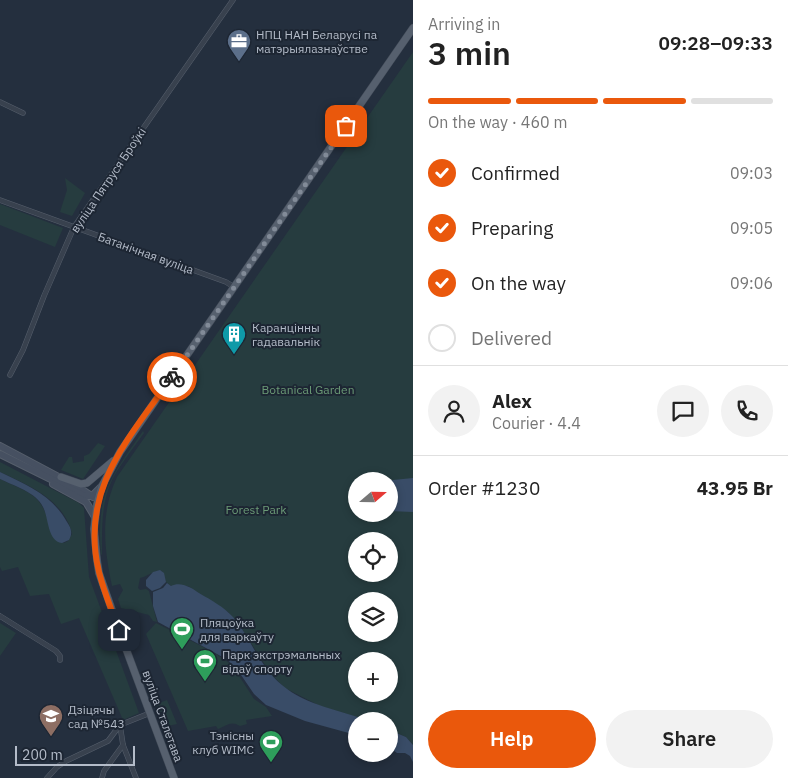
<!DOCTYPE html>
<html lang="en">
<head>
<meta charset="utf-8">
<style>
	body { margin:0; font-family:"IBM Plex Sans",sans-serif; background:#f2f2f2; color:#222; height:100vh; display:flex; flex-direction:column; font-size:19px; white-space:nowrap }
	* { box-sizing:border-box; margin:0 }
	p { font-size:16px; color:#767676 }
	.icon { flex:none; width:28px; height:28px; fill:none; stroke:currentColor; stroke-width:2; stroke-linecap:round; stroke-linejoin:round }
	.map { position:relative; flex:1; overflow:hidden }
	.details { display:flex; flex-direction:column; background:#fff; width:375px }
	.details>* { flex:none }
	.needle { width:32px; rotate:70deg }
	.controls { position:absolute; left:348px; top:472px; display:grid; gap:10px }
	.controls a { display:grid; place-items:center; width:50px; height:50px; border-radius:50%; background:#fff; box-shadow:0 2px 8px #0003; font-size:25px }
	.scale { position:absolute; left:15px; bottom:12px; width:120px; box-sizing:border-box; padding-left:5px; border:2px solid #b4bcc9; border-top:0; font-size:14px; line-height:18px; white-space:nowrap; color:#b4bcc9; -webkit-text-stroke:4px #1d2633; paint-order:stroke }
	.pin { position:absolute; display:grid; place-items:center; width:42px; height:42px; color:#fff; margin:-21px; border-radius:10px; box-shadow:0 2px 8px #0006 }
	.courier { position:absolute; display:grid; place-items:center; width:50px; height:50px; margin:-25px; border:4px solid #ea580c; border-radius:50%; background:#fff; color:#222; box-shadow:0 1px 6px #0007 }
	.overview em { font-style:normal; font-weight:600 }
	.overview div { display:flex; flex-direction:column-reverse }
	.overview { display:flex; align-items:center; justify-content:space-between; height:85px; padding:0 15px }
	h1 { font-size:32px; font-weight:600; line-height:38px }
	.bar { display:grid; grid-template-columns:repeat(4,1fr); gap:8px 5px; align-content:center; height:60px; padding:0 15px }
	.bar i { height:6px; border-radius:4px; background:#e0e0e0 }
	.bar .current { background:#ea580c }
	.bar p { grid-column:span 4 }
	.line { display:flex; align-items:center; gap:12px; padding:0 15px; border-top:1px solid #e0e0e0 }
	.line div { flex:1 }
	.round { display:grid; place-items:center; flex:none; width:52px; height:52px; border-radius:26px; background:#f2f2f2 }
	ol { padding:0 15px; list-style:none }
	li { display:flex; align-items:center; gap:15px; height:55px }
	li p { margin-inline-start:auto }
	li .icon { padding:5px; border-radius:50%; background:#ea580c; color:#fff; stroke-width:4 }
	li:last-child { color:#767676 }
	li i { width:28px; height:28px; border:2px solid #e0e0e0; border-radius:50% }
	.button { display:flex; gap:10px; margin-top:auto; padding:10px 15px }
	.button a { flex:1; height:58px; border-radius:30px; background:#ea580c; color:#fff; font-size:20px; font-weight:600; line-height:58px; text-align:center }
	.button a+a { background:#f2f2f2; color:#222 }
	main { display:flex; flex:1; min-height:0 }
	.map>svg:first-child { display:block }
	.green { fill:#263c3f; fill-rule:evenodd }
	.water { fill:#394c67 }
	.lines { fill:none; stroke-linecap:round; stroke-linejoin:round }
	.minor-casing { stroke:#565f6c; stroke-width:5.5 }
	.secondary-casing { stroke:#565f6c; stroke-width:8 }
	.primary-casing { stroke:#414a57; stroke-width:8 }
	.minor { stroke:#38414e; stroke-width:4.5 }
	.secondary { stroke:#465061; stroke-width:6 }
	.primary { stroke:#56606e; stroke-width:7 }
	.done { stroke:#828b98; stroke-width:5; stroke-dasharray:0 9 }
	.route { stroke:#ea580c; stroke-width:6 }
	.labels { text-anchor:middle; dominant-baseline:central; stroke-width:4; stroke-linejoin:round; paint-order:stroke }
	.poi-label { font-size:12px; fill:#b4bcc9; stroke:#1d2633; text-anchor:start }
	.street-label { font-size:12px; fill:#b4bcc9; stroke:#1d2633 }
	.park-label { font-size:12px; fill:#6b9a76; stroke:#1d2633 }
</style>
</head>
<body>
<main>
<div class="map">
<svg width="413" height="778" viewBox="0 0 413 778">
	<rect width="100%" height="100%" fill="#242f3e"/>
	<g class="green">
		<path d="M413 52V745L406 737 389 730V721H370L320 706 285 688 271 674 240 626 228 612 188 586H171L166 582 162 571C154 570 148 576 140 578L138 588 140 590 146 589 149 591 157 622 153 621 149 615 121 608 118 599 123 590 120 584 112 586C104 548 100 513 117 477ZM356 481H389V514H356ZM356 541H389V574H356ZM356 601H389V634H356ZM356 661H389V694H356Z"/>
		<path d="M65 178 85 193 72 216 60 212 67 190Z"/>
		<path d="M0 204 63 228 55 247 0 225Z"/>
		<path d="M143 431 144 433C134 447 122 462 113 478 101 502 102 528 102 554L101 555C96 494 110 478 143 431Z"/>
		<path d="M98 443 105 446 83 479 61 470 69 457H72L73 463 84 461V456L89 454Z"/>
		<path d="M0 462 79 503 84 508 89 577 139 713 123 720 79 618 61 624 49 594 30 596 18 567 2 571 0 567V479C36 496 42 494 52 535L64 543 68 541 72 534C65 500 28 485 0 472Z"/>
		<path d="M0 623 16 633 0 656Z"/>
		<path d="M156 623 213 652 232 665 254 699 266 707 272 716 246 720 247 724 240 726C231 720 226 726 218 729L216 726 188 731 146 634Z"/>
		<path d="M167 700 177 724 164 727 156 704Z"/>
	</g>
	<g class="water">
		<path d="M0 472C27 485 52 495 67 522 71 528 73 533 69 540L62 543C47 541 49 518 43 507 36 492 14 486 0 479Z"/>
		<path d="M413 478V512L389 511V481H383Z"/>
		<path d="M160 570 164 573 166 582 160 588 152 591 146 586V580L153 572Z"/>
		<path d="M167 583 171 586C180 581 191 587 199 593 211 600 224 607 233 617 251 638 260 668 282 685 307 706 340 710 370 721H356V735L305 721 266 705 254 694 239 672 228 660 158 622 153 606V592L163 588Z"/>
		<path d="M389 730 406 737 413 745V762L410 756 405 753H397L389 747Z"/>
	</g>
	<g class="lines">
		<g class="minor-casing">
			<g id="minor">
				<path d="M0 102 23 113"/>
				<path d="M0 200 226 282 234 287"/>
				<path d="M10 375 23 350 44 296 74 227 233 0"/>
				<path d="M0 616 56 651 60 656V660"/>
				<path d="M120 725 123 745 136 778"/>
				<path d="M47 778 57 767 66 761 108 741 120 725 150 713"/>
				<path d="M102 778 104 771 123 745"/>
			</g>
		</g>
		<g class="secondary-casing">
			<g id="secondary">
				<path d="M0 446 81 489 93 497"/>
				<path d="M0 454 85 496H92L102 486"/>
				<path d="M53 484 86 502 95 517"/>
			</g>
		</g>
		<g class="primary-casing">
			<g id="primary">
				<path d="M61 477 81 484 87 483 113 461"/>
				<path d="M174 778 119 630 99 573 97 560 94 529 97 504 102 486 120 452 413 28"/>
			</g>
		</g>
		<use href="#minor" class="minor"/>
		<use href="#secondary" class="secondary"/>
		<use href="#primary" class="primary"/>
	</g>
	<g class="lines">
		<path class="done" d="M172 377 346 126"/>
		<path class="route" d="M119 630C112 611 104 592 99 572 79 490 128 440 172 377"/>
	</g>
	<defs>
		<g id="office-pin" transform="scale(1.25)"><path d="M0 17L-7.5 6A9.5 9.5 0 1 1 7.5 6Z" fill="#5c6f8a" stroke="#1d2633"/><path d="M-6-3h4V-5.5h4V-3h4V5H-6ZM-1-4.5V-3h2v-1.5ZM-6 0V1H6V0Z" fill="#fff"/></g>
		<g id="building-pin" transform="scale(1.25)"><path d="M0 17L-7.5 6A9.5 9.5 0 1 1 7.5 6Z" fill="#0f9aa8" stroke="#1d2633"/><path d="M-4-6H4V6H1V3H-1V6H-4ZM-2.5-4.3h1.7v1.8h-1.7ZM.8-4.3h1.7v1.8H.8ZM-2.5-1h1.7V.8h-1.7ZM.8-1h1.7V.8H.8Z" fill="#fff"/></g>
		<g id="stadium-pin" transform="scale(1.25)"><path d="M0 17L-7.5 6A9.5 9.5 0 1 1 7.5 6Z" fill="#2e9e5b" stroke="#1d2633"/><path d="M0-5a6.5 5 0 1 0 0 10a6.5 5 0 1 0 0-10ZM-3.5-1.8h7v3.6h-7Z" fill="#fff"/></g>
		<g id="school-pin" transform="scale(1.25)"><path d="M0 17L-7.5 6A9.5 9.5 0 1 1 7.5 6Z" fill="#8d6e63" stroke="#1d2633"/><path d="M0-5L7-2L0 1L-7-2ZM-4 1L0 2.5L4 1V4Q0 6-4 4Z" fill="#fff"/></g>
	</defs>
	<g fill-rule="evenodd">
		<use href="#office-pin" x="239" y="41"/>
		<use href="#building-pin" x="234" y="334"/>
		<use href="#stadium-pin" x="182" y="629"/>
		<use href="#stadium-pin" x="205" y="661"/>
		<use href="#school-pin" x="51" y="716"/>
		<use href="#stadium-pin" x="271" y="742"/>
	</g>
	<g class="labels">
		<g class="poi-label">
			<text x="256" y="34">НПЦ НАН Беларусі па<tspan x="256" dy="14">матэрыялазнаўстве</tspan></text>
			<text x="252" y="327">Каранцінны<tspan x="252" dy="14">гадавальнік</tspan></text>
			<text x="200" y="622">Пляцоўка<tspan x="200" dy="14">для варкаўту</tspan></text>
			<text x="222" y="654">Парк экстрэмальных<tspan x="222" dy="14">відаў спорту</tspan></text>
			<text x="68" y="709">Дзіцячы<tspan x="68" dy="14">сад №543</tspan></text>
			<text x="254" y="735" text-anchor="end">Тэнісны<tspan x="254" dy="14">клуб WIMC</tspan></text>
		</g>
		<g class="street-label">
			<text transform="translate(108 180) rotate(-56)">вуліца Пятруся Броўкі</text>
			<text transform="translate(146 253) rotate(20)">Батанічная вуліца</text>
			<text transform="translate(163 716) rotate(70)">вуліца Сталетава</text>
		</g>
		<g class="park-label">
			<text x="308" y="389">Botanical Garden</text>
			<text x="256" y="509">Forest Park</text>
		</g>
	</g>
</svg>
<div class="controls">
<a><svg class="needle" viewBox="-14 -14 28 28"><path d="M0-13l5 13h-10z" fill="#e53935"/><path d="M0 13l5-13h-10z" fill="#767676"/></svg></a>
<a><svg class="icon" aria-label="locate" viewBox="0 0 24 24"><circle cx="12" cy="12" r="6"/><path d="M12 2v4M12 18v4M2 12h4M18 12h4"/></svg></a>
<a><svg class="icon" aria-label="layers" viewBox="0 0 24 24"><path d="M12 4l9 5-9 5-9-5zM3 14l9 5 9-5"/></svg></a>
<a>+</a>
<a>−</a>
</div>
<div class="scale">200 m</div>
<div class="pin" style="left:346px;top:126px;background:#ea580c"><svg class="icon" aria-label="bag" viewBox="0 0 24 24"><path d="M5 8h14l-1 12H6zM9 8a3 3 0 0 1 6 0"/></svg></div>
<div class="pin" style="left:119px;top:630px;background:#1f2937"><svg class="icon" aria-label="home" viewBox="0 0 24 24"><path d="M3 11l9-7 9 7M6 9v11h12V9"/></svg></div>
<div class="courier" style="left:172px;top:377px"><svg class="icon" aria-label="bike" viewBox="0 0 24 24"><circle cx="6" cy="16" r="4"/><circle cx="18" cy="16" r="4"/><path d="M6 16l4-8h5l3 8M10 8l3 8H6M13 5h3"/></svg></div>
</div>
<section class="details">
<div class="overview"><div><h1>3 min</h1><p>Arriving in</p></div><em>09:28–09:33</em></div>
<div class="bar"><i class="current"></i><i class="current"></i><i class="current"></i><i></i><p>On the way · 460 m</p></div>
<ol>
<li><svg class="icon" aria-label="check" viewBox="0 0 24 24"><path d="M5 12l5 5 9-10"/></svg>Confirmed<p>09:03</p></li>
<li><svg class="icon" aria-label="check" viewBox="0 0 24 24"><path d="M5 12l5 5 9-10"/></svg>Preparing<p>09:05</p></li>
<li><svg class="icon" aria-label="check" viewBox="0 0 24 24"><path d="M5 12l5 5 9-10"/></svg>On the way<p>09:06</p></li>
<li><i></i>Delivered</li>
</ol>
<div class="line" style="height:90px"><a class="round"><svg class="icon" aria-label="person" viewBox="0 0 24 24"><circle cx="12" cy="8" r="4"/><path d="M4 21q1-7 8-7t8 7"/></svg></a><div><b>Alex</b><p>Courier · 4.4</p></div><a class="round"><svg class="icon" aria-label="chat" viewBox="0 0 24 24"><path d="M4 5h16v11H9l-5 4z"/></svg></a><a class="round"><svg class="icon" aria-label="phone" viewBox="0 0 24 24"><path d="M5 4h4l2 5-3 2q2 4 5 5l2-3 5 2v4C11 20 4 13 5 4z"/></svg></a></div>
<div class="line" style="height:65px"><div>Order #1230</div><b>43.95 Br</b></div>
<div class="button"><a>Help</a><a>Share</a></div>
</section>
</main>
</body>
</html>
